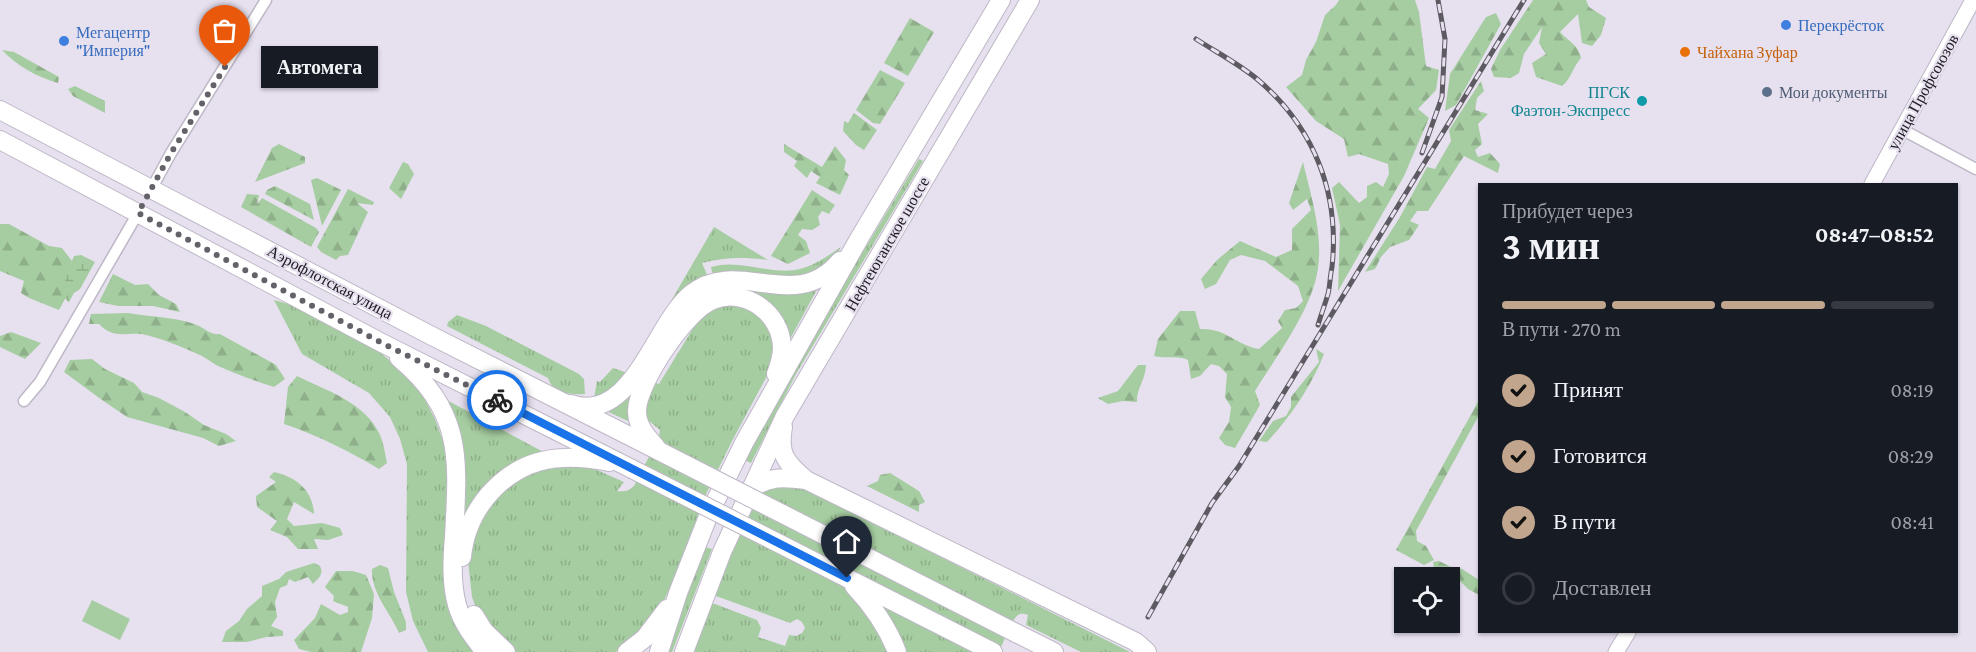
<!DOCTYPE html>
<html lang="ru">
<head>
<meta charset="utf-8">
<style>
	body { margin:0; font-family:"Crimson Pro",serif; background:#242831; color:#f1f3f6; height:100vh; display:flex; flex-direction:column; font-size:22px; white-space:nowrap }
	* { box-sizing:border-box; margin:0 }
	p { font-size:20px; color:#9ea1a6 }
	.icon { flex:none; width:33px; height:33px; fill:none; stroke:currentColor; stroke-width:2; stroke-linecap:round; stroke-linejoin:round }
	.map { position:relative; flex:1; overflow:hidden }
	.drawer { position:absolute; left:1478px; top:183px; width:480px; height:450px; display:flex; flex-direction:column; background:#171b24; border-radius:0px; box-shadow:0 2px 4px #0004 }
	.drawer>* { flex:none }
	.buttons { position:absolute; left:1394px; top:567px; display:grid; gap:12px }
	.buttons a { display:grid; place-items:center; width:66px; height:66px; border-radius:0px; background:#171b24; box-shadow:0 2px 4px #0004; font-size:30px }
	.pin { position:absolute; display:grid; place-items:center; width:51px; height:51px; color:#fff; margin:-62px -26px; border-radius:50% 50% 50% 0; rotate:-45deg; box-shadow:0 0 6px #0007 }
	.pin .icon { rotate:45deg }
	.courier { position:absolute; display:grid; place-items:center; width:60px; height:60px; margin:-30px; border:4px solid #1a73e8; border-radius:50%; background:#fff; color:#222; box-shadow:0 2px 8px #0007 }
	.bubble { position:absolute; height:42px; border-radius:0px; background:#171b24; box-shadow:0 2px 4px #0004; font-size:20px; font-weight:700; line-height:42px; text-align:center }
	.summary em { font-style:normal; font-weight:700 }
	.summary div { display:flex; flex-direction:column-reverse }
	.summary { display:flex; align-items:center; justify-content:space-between; height:102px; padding:0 24px }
	h1 { font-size:39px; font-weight:700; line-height:45px }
	.bar { display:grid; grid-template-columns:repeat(4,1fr); gap:9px 6px; align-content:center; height:72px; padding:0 24px }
	.bar i { height:8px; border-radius:4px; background:#363941 }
	.bar .current { background:#c1a68d }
	.bar p { grid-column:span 4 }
	ol { padding:0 24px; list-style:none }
	li { display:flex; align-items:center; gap:18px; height:66px }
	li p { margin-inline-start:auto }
	li .icon { padding:6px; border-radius:50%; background:#c1a68d; color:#111; stroke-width:4 }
	li:last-child { color:#9ea1a6 }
	li i { width:33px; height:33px; border:3px solid #363941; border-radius:50% }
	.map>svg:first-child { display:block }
	.grass { fill:url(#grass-tufts) }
	.forest { fill:url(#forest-firs) }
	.wetland { fill:url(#wetland-marsh) }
	.park { fill:#a6cda1 }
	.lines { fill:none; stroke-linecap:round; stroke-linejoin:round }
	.minor-casing { stroke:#beb7c6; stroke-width:13 }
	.secondary-casing { stroke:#beb7c6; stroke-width:17 }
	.primary-casing { stroke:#beb7c6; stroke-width:20 }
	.minor { stroke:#fff; stroke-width:10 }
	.secondary { stroke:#fff; stroke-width:15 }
	.primary { stroke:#fff; stroke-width:18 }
	.rail-casing { stroke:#5e5a62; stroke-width:5 }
	.rail { stroke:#e7e0ef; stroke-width:3; stroke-dasharray:9; stroke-linecap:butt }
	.primary-bridge-casing { stroke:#beb7c6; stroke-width:20; stroke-linecap:butt }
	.primary-bridge { stroke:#fff; stroke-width:18 }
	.done { stroke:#656169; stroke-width:6; stroke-dasharray:0 10.8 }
	.route { stroke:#1a73e8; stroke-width:8 }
	.shop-dot { fill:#3f7fe0; stroke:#e7e0ef; stroke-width:2 }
	.food-dot { fill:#e8710a; stroke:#e7e0ef; stroke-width:2 }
	.service-dot { fill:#5c6f8a; stroke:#e7e0ef; stroke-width:2 }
	.culture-dot { fill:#0f9aa8; stroke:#e7e0ef; stroke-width:2 }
	.labels { text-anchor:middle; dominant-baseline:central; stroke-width:4.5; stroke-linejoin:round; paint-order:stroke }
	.shop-label { font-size:16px; fill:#366cbe; stroke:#e7e0ef; text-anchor:start }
	.food-label { font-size:16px; fill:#c56008; stroke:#e7e0ef; text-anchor:start }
	.culture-label { font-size:16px; fill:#0d838f; stroke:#e7e0ef; text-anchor:end }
	.service-label { font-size:16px; fill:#4e5e75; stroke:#e7e0ef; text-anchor:start }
	.street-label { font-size:16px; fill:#1f1c21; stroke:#e7e0ef }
</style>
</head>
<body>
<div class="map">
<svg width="1976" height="652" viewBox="0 0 1976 652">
	<defs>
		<pattern id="grass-tufts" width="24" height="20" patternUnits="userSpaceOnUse" patternTransform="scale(1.5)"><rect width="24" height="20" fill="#a6cda1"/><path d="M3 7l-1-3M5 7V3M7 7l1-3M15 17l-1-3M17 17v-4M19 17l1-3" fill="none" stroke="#8eaf8a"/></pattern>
		<pattern id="forest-firs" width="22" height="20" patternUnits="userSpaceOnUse" patternTransform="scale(1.5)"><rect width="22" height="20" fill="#a6cda1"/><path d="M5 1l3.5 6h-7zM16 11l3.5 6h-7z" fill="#8eaf8a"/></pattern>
		<pattern id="wetland-marsh" width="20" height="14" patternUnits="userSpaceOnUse" patternTransform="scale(1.5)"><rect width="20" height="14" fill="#a6cda1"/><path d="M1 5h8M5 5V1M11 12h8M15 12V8" fill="none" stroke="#8eaf8a"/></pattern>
	</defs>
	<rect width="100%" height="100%" fill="#e7e0ef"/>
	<g class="grass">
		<path d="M919 159 923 161 796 374 751 463 744 460 841 288Z"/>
		<path d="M714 227 768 260C745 257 725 257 702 263L708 277 678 300 671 301Z"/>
		<path d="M841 247 831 262 810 277 713 276 711 267C740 258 771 276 800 269 815 265 828 256 841 247Z"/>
		<path d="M820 284 789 341 758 299 702 293Z"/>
		<path d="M274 300 299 307 373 347 398 367 419 388 435 419 444 444 448 474V510L443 557 445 587 476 652H428L413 621 406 592 407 464 400 439 390 417 369 393 302 354Z"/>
		<path d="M729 303 753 309 769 325 775 349 768 374 732 441 707 492 670 588 660 608 633 641 615 652H515L503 643 478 613 472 597 468 561 479 519 505 487 538 469 576 466 597 470 624 482 617 491C625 492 628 491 634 486L659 437 660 430 644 417 633 416 628 421 604 410 594 398 597 381 600 382 613 368 659 384 700 317 708 311Z"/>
		<path d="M457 315 486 326 579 374 584 379 585 394C571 395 553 394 548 378L447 326 448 322Z"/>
		<path d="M443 398 549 455 532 458 458 544Z"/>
		<path d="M769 486 801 487 1130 652H1081L1026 625 1028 615C1024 614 1022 613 1018 615 1011 620 1003 644 999 652H693L709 604H715L757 620 761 628 758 637 785 646 789 635 796 636 802 633 805 628 802 622 797 619 790 623 716 596 715 590 744 519 760 492Z"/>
		<path d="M705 547 712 549 672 652H666Z"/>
	</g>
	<g class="forest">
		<path d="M1339 0H1415L1419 12 1426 66 1439 70 1436 90 1418 109 1429 118 1404 176 1338 291 1340 225 1332 188 1339 182 1359 203 1367 197V186L1376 182 1383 187 1389 174 1388 164 1359 154 1348 157 1344 139 1316 121 1286 87 1302 75 1306 60 1316 42 1325 15 1336 5Z"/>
		<path d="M1533 0H1586L1589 7 1606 18 1601 35 1592 46 1582 43 1578 14 1560 32C1568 41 1578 44 1581 58 1572 68 1572 78 1562 86L1536 77 1532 63 1546 54 1539 43 1542 27 1524 54 1519 73 1511 78 1494 77 1491 69 1500 50Z"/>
		<path d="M1496 13 1501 24 1456 105 1445 111 1450 74 1486 17Z"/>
		<path d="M910 18 934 32 908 76 884 63Z"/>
		<path d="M2 50 14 52 59 77 58 83C37 77 17 66 2 50Z"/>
		<path d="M880 70 905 83 880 124 873 123 856 110Z"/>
		<path d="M1481 81 1484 91 1477 98 1475 110 1488 114 1478 124 1482 144 1475 150 1478 157 1490 153 1500 164 1498 173 1464 156 1428 211H1417L1410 221 1419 225 1409 240 1390 247 1381 257 1375 269 1365 272 1400 217 1427 167 1435 169 1451 141 1449 130Z"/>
		<path d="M75 86 105 101V113L73 96 68 89Z"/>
		<path d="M854 113 877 130 864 150 856 145 843 131 844 121 848 123Z"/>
		<path d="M279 144 305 157V163L255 182 272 148Z"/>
		<path d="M784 144 822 167 835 146 846 160 844 170 849 175 840 195 816 183 820 177 811 171 807 178 794 166 797 161 784 152Z"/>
		<path d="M403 162 408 164 414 174 401 199 389 188Z"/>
		<path d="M1303 162C1311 196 1323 233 1318 268 1313 308 1276 357 1255 391L1260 405 1235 448 1225 445 1219 438 1229 422 1231 407 1225 397 1227 374 1219 366 1211 364 1200 376 1191 379 1188 360C1178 355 1166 359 1154 356L1158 339 1180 311H1195L1200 329C1226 328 1236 345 1259 349L1282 328 1278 321 1285 310 1296 308 1303 301 1298 286 1265 261 1241 255 1230 260 1216 284 1205 289 1201 279 1217 260 1240 241 1276 257 1292 250V229L1311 210 1307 199 1293 210 1289 203Z"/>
		<path d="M317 178 341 190 322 226 311 180Z"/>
		<path d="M275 186 310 204 314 220 265 194 267 190Z"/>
		<path d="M348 189 374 202 373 205 357 203 368 212 348 255 340 256 336 260 321 252 317 247Z"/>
		<path d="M812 190 835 205 829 214 822 211 818 217 820 225 812 230 802 229 798 235 806 241 810 253 788 264 771 256Z"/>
		<path d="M247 194 259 195 257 204 262 198 316 228 319 232 311 247 241 207Z"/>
		<path d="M0 224H9L49 246 62 248 72 261 65 299 59 310 29 298 21 293 24 281 0 271Z"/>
		<path d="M113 274 135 285 148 284 159 295 176 304 180 312 153 306H118L99 302Z"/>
		<path d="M128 313C149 317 180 317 199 326 207 330 211 335 220 334L276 365 285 379 274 387C255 381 236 374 218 366 212 363 208 359 202 356 185 348 168 341 150 336 130 329 116 342 99 324H89L91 314Z"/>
		<path d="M11 332 41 343 25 359 0 347V336Z"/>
		<path d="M1316 349 1324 354C1311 387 1291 416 1267 442L1259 441 1273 421 1286 416 1291 407V397L1319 362Z"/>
		<path d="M92 359 105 369 134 383 142 392 159 398 185 412 204 425 226 434 236 441 219 446 203 438 127 417 102 400 64 372 70 360Z"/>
		<path d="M1138 365H1146C1146 379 1136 389 1137 402L1123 401 1108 404 1098 398 1118 391Z"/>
		<path d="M297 376C327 391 365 402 380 435 384 444 385 454 387 463L379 469C349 451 317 435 284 424L288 387Z"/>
		<path d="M1479 400V415L1416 531 1417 541 1426 546 1434 560 1424 565 1396 550Z"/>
		<path d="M274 472C296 477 313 490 314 514L294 502 287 519 294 526 322 523 340 528 343 535 328 540 314 539 318 549H298L287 537 270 530 277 521 257 507 256 496 276 482 269 477Z"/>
		<path d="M890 473 919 491 925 502 919 505V512L867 486 878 481 880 475Z"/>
		<path d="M1439 561 1451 567 1462 569 1479 580V595L1468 589 1459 580 1444 577 1434 569 1433 562Z"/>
		<path d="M314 563 320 566C324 574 319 578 313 584L308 577 295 582 289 579 287 585 280 588 275 602 277 617 271 626 283 631V636L266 637 247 642H222L226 631 239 621 247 609 262 596V586L279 579 286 572Z"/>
		<path d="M380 565 388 568 394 592 406 622V630L399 633C390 612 371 593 372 569Z"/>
		<path d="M336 571H353L366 575 374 594 372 618 361 652H311L299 649 294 640 315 618 321 604 340 615 348 612V607L333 601 334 596 325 587Z"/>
	</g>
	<path class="wetland" d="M81 255 95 262 80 289 74 293 69 302 63 297 64 284 74 256Z"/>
	<path class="park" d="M92 600 130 619 120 640 82 621Z"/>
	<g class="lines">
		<g class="minor-casing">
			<g id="minor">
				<path d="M1903 130 1976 169"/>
				<path d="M152 188 171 153 266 0"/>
				<path d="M24 401 40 382 138 213"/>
			</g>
		</g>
		<g class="secondary-casing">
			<g id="secondary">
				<path d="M1872 184 1973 0"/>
				<path d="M1616 652 1628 632"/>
			</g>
		</g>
		<g class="primary-casing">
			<g id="primary">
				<path d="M0 110 430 335 661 452"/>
				<path d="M0 140 382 343 632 469"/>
				<path d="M399 358C464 413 458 459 454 537 452 560 451 583 457 605 462 623 474 638 485 652"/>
				<path d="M571 404C632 425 655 323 691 294 738 256 795 315 840 261"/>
				<path d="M783 427C778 454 786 463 806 480L1136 642 1147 652"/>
				<path d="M656 447C646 436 637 426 637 411 637 383 687 309 713 300 745 287 781 313 782 347 782 355 779 366 776 374"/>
				<path d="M749 490C769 476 783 477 806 480"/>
				<path d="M462 557C467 505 509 460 563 458 578 457 594 459 609 462"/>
				<path d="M847 578 993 652"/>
				<path d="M854 586C873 606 887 626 897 652"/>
				<path d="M474 615 484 631 506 652"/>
				<path d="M1016 633 1054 652"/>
				<path d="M627 652 645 638 667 609"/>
				<path d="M659 652 678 593 709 514 744 443 860 237 1001 0"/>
				<path d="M684 652 722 552 785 416 1030 0"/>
			</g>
		</g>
		<use href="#minor" class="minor"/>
		<use href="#secondary" class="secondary"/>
		<use href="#primary" class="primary"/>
		<g class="rail-casing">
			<g id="rail">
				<path d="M1196 39C1216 52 1239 64 1257 79 1314 127 1340 193 1332 267 1330 276 1330 286 1328 294 1325 304 1321 315 1318 325"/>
				<path d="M1422 153 1442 97 1445 39 1438 0"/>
				<path d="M1148 617 1212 503 1239 466 1524 0"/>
			</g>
		</g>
		<use href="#rail" class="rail"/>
		<g class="primary-bridge-casing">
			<g id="primary-bridge">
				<path d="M661 452 1016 633"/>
				<path d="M632 469 847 578"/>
			</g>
		</g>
		<use href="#primary-bridge" class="primary-bridge"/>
	</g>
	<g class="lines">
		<path class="done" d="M225 67 171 153 138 213 382 343 497 400"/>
		<path class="route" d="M497 400 847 578"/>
	</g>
	<g class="shop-dot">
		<circle cx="1786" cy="25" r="6"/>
		<circle cx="64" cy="41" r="6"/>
	</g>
	<circle class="food-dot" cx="1685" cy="52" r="6"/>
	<circle class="service-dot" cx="1767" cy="92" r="6"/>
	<circle class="culture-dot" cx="1642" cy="101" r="6"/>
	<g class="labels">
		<g class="shop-label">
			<text x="1798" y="25">Перекрёсток</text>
			<text x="76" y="32">Мегацентр<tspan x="76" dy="18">"Империя"</tspan></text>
		</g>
		<g class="food-label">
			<text x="1697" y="52">Чайхана Зуфар</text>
		</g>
		<g class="culture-label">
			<text x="1630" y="92">ПГСК<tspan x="1630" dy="18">Фаэтон-Экспресс</tspan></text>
		</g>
		<g class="service-label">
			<text x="1779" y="92">Мои документы</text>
		</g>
		<g class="street-label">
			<text transform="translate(1923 92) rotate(-61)">улица Профсоюзов</text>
			<text transform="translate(887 244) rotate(-60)">Нефтеюганское шоссе</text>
			<text transform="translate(330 282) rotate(28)">Аэрофлотская улица</text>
		</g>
	</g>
</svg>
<div class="buttons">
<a><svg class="icon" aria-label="locate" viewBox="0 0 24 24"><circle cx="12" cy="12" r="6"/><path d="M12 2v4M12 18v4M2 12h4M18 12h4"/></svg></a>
</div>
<div class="pin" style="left:225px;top:67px;background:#ea580c"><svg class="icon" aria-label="bag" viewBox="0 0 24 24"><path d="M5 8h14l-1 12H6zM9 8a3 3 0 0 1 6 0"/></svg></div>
<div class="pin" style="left:847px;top:578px;background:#1f2937"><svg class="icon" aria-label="home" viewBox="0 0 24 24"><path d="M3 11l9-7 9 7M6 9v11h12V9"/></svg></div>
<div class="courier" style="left:497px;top:400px"><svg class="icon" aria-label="bike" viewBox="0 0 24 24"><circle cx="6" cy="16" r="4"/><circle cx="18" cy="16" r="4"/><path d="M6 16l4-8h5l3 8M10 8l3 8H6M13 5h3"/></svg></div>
<div class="bubble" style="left:261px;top:46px;width:117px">Автомега</div>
<section class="drawer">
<div class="summary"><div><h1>3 мин</h1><p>Прибудет через</p></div><em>08:47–08:52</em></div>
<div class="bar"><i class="current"></i><i class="current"></i><i class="current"></i><i></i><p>В пути · 270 m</p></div>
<ol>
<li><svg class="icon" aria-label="check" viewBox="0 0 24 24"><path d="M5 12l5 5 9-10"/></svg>Принят<p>08:19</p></li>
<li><svg class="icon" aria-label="check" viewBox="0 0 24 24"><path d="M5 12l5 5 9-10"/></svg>Готовится<p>08:29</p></li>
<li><svg class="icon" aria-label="check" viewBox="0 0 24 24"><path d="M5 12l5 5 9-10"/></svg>В пути<p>08:41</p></li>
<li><i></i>Доставлен</li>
</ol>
</section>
</div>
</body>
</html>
